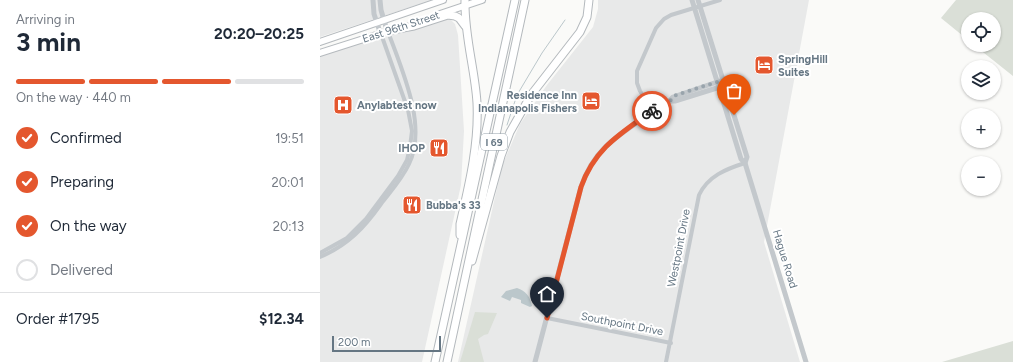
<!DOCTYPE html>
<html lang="en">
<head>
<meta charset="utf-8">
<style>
	body { margin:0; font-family:Figtree,sans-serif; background:#f2f2f3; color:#1f2937; height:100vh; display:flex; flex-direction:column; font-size:15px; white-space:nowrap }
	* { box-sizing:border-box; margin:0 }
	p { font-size:13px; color:#747a83 }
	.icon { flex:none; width:22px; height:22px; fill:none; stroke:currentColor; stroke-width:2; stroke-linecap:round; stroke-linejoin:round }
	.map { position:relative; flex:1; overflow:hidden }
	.drawer { display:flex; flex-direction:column; background:#fff; width:320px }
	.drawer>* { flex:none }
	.fabs { position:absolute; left:641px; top:12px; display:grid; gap:8px }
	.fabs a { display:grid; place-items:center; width:40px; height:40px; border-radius:50%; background:#fff; box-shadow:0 1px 3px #0004; font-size:20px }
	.scale { position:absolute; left:12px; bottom:10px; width:109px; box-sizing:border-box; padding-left:4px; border:2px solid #657683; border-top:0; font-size:11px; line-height:14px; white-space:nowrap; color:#657683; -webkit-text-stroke:3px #fff; paint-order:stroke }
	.pin { position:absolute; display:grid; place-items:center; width:34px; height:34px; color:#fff; margin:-41px -17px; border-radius:50% 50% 50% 0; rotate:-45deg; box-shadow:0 0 4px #0007 }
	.pin .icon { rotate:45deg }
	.courier { position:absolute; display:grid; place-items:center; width:40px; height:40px; margin:-20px; border:3px solid #e4572e; border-radius:50%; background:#fff; color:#222; box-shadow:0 1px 5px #0007 }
	.head em { font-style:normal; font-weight:700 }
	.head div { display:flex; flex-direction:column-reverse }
	.head { display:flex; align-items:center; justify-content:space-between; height:68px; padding:0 16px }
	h1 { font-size:26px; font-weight:700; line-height:30px }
	.bar { display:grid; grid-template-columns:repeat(4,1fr); gap:6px 4px; align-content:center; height:48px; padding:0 16px }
	.bar i { height:5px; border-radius:3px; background:#e0e1e3 }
	.bar .selected { background:#e4572e }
	.bar p { grid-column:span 4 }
	.line { display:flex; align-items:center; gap:10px; padding:0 16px; border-top:1px solid #e0e1e3 }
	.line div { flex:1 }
	ol { padding:0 16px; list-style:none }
	li { display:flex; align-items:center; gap:12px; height:44px }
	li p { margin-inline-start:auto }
	li .icon { padding:4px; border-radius:50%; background:#e4572e; color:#fff; stroke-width:4 }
	li:last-child { color:#747a83 }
	li i { width:22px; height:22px; border:2px solid #e0e1e3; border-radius:50% }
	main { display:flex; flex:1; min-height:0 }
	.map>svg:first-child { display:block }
	.built { fill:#e8e9e9 }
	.green { fill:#dadfd7 }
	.water { fill:#bbc7cb }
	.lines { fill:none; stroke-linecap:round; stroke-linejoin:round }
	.stream { stroke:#bbc7cb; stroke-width:1 }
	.primary-casing { stroke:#b5babe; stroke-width:8 }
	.motorway-casing { stroke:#b4b9bd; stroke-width:9 }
	.minor { stroke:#c3c8cc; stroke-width:4 }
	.tertiary { stroke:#c3c8cc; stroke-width:5 }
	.primary { stroke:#fff; stroke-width:6 }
	.motorway { stroke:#fff; stroke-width:7 }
	.done { stroke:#99a4ac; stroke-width:4; stroke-dasharray:0 7.2 }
	.route { stroke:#e4572e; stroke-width:5 }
	.labels { text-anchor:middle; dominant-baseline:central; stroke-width:4; stroke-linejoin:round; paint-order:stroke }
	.shield { fill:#fff; stroke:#939fa8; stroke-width:1 }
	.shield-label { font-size:10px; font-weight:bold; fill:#657683 }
	.street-label { font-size:11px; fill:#657683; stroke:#fff }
	.poi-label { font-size:11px; font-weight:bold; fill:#657683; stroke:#fff; text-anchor:start }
</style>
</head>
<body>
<main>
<section class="drawer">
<div class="head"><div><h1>3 min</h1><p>Arriving in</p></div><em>20:20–20:25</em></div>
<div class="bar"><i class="selected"></i><i class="selected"></i><i class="selected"></i><i></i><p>On the way · 440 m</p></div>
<ol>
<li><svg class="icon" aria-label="check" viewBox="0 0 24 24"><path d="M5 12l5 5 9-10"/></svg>Confirmed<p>19:51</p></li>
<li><svg class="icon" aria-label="check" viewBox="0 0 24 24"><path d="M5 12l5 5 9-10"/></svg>Preparing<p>20:01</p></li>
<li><svg class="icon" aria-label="check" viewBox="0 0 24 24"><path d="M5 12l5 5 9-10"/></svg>On the way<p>20:13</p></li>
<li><i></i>Delivered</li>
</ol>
<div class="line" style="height:52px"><div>Order #1795</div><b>$12.34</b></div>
</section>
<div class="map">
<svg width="693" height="362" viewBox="0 0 693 362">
	<rect width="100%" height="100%" fill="#fafaf8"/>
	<g class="built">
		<path d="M0 0H112L0 37Z"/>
		<path d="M278 0H489L444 242 480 362H138L182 166 200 124 227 85 273 27 278 9Z"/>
		<path d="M130 19 135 24 138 35 144 131 141 185 102 362H0V56L60 37 105 26 123 20Z"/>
	</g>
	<g class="green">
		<path d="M636 0H693V76L654 45H674V19H648V40L621 18Z"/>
		<path d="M155 312 177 313 168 334 164 335 158 339 164 362H140Z"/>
		<path d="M693 341V362H622Z"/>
	</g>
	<path class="water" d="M197 288C206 291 210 296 212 306L210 307 201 303V300L192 297 190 301 181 297 186 291Z"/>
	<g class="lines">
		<path class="stream" d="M187 125 197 95 222 53 245 20"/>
		<g class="primary-casing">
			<g id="primary">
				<path d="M120 14 162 0"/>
				<path d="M0 42 123 0"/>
				<path d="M0 53 75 29"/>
			</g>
		</g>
		<g class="motorway-casing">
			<g id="motorway">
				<path d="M72 30 94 26 128 15 135 16 139 18 145 26"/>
				<path d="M140 235V224C149 185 159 144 157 103 155 69 144 35 145 0"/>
				<path d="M152 261 181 156 190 132 211 95 260 32 267 17 269 0"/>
				<path d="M115 362 195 0"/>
				<path d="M127 362 205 0"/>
			</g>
		</g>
		<g class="minor">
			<path d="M333 111 320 91 317 83V71L336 28 344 19 351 15 400 0"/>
			<path d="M0 253 27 238 46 219 78 176 87 160 90 147 92 131 88 110 60 31"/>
			<path d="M0 257C28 245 44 228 61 204 71 191 82 179 89 164 108 125 81 68 67 29"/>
			<path d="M227 318 351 343"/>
			<path d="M346 362 379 195C388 176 406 169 425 163"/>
		</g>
		<g class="tertiary">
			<path d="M53 0 54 14 59 29"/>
			<path d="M60 0 61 10 66 27"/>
			<path d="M372 0 421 159 425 163 486 362"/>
			<path d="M378 0 427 157 425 163"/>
			<path d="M350 101H355L400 87"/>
			<path d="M215 362 261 187C274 148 299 135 331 113 338 107 348 104 353 97L403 80"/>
		</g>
		<use href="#primary" class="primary"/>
		<use href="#motorway" class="motorway"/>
	</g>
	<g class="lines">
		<path class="done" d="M332 111 350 101 356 95 403 80 414 115"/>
		<path class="route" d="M227 318 261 187C275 148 300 134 332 111"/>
	</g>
	<defs>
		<g id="hotel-square" transform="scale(1)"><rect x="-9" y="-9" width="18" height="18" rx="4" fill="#e4572e" stroke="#fff"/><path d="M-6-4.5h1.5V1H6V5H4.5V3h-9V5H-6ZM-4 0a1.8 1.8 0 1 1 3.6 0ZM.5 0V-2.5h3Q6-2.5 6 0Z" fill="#fff"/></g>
		<g id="hospital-square" transform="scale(1)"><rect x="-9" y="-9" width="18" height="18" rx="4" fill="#e4572e" stroke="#fff"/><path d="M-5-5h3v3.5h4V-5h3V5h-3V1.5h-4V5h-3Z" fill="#fff"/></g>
		<g id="restaurant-square" transform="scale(1)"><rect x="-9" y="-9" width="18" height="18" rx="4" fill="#e4572e" stroke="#fff"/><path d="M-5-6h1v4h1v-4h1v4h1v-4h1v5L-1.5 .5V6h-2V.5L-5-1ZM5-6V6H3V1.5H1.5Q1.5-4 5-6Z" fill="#fff"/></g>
	</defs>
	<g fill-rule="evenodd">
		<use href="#hotel-square" x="444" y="65"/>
		<use href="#hotel-square" x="271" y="101"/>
		<use href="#hospital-square" x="23" y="105"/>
		<use href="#restaurant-square" x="119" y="148"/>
		<use href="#restaurant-square" x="92" y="205"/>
	</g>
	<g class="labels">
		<rect class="shield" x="161" y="134" width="26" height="16" rx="3"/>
		<g class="shield-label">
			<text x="174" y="142">I 69</text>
		</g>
		<g class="street-label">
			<text transform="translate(81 27) rotate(-18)">East 96th Street</text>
			<text transform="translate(359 248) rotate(-79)">Westpoint Drive</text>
			<text transform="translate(465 259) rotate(73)">Hague Road</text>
			<text transform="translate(302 324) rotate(11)">Southpoint Drive</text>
		</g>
		<g class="poi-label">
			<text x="458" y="59">SpringHill<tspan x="458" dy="13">Suites</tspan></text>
			<text x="257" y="95" text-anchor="end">Residence Inn<tspan x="257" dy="13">Indianapolis Fishers</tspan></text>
			<text x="37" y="105">Anylabtest now</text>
			<text x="105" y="148" text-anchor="end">IHOP</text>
			<text x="106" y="205">Bubba's 33</text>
		</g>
	</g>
</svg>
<div class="fabs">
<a><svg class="icon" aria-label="locate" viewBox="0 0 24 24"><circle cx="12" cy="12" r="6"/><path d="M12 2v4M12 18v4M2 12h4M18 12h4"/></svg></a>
<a><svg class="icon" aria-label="layers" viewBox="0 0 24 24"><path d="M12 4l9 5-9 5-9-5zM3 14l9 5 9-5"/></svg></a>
<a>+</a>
<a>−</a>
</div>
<div class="scale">200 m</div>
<div class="pin" style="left:414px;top:115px;background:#ea580c"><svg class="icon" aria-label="bag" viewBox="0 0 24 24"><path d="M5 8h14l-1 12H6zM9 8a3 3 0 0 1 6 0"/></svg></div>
<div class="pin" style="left:227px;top:318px;background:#1f2937"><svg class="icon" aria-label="home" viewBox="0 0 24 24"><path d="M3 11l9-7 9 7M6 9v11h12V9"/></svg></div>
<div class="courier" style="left:332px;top:111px"><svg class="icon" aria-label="bike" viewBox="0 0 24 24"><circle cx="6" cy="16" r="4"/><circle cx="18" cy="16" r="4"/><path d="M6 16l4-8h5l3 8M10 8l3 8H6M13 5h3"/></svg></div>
</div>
</main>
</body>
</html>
